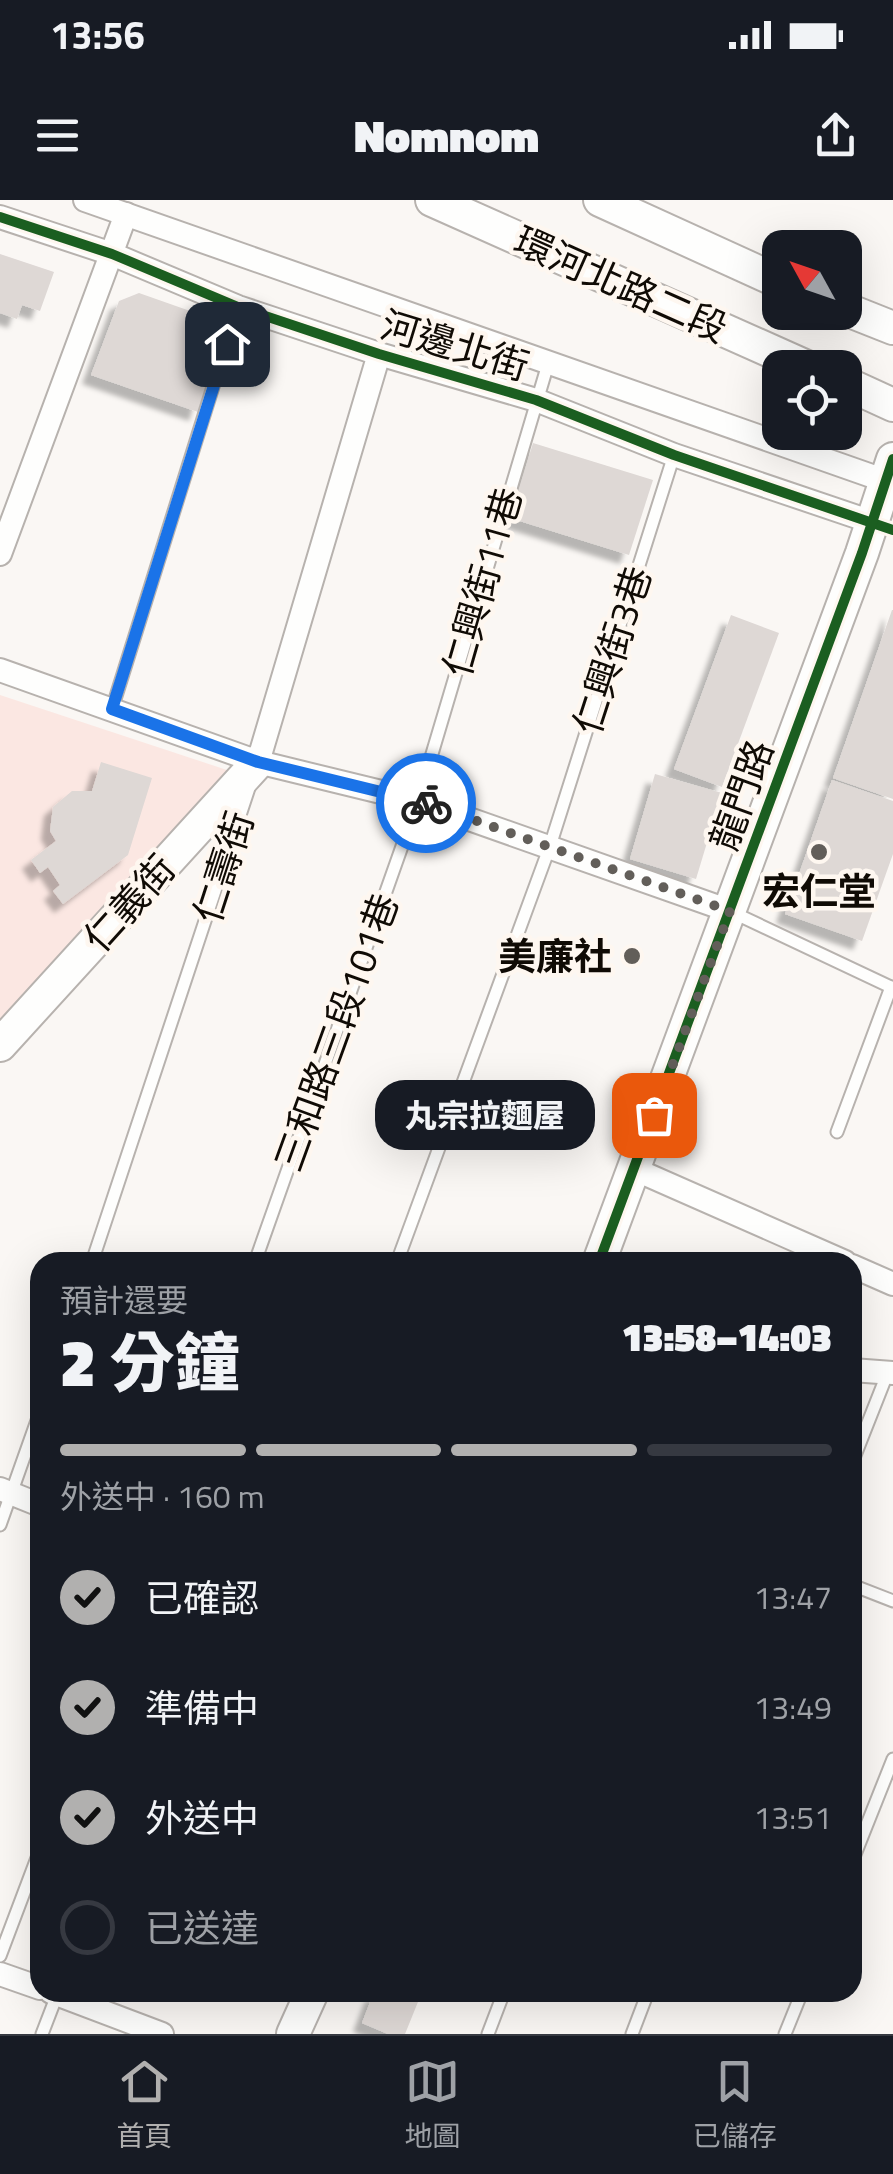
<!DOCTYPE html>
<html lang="zh-TW">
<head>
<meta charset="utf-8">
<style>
	body { margin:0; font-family:"Titillium Web","Noto Sans TC",sans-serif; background:#242831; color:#f1f3f6; height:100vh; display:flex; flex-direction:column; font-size:38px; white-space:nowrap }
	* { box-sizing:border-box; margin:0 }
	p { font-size:32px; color:#9ea1a6 }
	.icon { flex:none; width:55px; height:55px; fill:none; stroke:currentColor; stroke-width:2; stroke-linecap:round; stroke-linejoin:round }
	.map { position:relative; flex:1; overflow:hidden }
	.sheet { position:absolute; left:30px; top:1052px; width:832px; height:750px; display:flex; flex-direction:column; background:#171b24; border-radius:30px; box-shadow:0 10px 40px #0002 }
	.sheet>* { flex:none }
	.needle { width:65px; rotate:310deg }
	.fabs { position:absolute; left:762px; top:30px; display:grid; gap:20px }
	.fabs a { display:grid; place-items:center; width:100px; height:100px; border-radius:20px; background:#171b24; box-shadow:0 10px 40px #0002; font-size:50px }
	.pin { position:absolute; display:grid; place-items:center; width:85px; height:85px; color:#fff; margin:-42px; border-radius:20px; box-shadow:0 5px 15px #0006 }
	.courier { position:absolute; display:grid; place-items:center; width:100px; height:100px; margin:-50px; border:8px solid #1a73e8; border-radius:50%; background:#fff; color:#222; box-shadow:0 2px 12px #0007 }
	.bubble { position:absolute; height:70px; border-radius:30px; background:#171b24; box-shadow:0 10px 40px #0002; font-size:32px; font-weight:800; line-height:70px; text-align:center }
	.headline em { font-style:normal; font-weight:800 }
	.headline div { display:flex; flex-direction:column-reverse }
	.headline { display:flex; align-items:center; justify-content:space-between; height:170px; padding:0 30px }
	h1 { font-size:65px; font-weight:800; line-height:75px }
	.bar { display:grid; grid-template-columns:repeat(4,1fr); gap:15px 10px; align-content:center; height:120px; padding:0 30px }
	.bar i { height:12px; border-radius:8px; background:#363941 }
	.bar .current { background:#b1b0af }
	.bar p { grid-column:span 4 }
	ol { padding:0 30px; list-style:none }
	li { display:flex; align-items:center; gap:30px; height:110px }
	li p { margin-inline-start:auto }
	li .icon { padding:10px; border-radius:50%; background:#b1b0af; color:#111; stroke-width:4 }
	li:last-child { color:#9ea1a6 }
	li i { width:55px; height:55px; border:5px solid #363941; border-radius:50% }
	.status { display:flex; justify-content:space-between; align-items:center; height:70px; padding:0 50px; background:#171b24; direction:ltr }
	.status svg { height:28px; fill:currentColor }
	header { display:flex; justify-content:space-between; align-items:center; height:130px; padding:0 30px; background:#171b24; font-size:45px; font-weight:800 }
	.menu { display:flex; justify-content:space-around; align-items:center; height:140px; border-top:2px solid #363941; background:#171b24; font-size:28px; color:#9ea1a6 }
	.menu a { display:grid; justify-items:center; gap:5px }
	.menu .current { color:#b1b0af }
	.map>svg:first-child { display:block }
	.green { fill:#fbe7e2 }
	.building { fill:#ded8d5; filter:url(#shadow) }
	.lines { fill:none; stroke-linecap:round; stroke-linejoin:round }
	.lane-casing { stroke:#b7b2ae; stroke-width:15 }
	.street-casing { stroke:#b7b2ae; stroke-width:26 }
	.secondary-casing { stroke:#b7b2ae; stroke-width:36 }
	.lane { stroke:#fefefd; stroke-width:11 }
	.street { stroke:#fefefd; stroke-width:22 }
	.secondary { stroke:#fefefd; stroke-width:32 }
	.cycleway-casing { stroke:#fef7f0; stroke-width:16 }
	.cycleway { stroke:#1b5e20; stroke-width:10 }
	.done { stroke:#625e59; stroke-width:10; stroke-dasharray:0 18 }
	.route { stroke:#1a73e8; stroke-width:12 }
	.poi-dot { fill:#625e59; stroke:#fef7f0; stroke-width:4 }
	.labels { text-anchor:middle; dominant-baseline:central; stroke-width:9; stroke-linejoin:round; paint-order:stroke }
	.street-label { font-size:38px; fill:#100b05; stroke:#fef7f0 }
	.poi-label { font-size:38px; font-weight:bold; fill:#100b05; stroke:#fef7f0 }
</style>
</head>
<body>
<div class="status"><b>13:56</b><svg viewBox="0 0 49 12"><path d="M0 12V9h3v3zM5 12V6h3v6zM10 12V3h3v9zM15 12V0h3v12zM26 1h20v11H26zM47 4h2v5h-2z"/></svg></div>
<header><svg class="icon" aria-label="menu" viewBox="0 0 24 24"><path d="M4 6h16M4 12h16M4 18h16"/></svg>Nomnom<svg class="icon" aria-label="share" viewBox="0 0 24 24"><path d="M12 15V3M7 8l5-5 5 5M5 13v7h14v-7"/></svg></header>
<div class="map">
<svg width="893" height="1834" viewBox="0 0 893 1834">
	<defs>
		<filter id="shadow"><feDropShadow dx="-9" dy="9" stdDeviation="2.5" flood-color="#0004"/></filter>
	</defs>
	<rect width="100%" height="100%" fill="#faf7f4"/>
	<path class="green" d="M0 495 236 573 0 822Z"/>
	<g class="building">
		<path d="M0 54 54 72 40 111 22 105 17 119 0 113Z"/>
		<path d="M139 93 210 118 220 140 198 212 91 175 119 101Z"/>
		<path d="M533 243 653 280 629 355 510 318Z"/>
		<path d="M892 410H893V599L833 578Z"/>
		<path d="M731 415 779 433 722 587 674 569Z"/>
		<path d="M101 562 152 578 128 655 63 704 53 691 60 685 48 667 40 673 31 660 56 641 50 631 53 607 72 591H92Z"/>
		<path d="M655 574 722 593 696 679 630 659Z"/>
		<path d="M832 580 893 601V654L862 741 785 714Z"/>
		<path d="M374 1792H422L405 1834H388L362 1823Z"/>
	</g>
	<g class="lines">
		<g class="lane-casing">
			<g id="lane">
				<path d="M112 509 238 107"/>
				<path d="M734 713 893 788"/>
				<path d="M837 932 891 787"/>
				<path d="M92 1062 250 585"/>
				<path d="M255 1062 418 601 548 164"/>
				<path d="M397 1062 550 646 674 255"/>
				<path d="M852 1263 888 1172"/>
				<path d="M0 1325 40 1212"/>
				<path d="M852 1385 893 1401"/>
				<path d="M852 1662 893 1559"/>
				<path d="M0 1756 40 1650"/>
				<path d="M42 1834 57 1795"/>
				<path d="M488 1834 504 1792"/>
				<path d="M632 1834 648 1792"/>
				<path d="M785 1834 802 1792"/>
			</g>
		</g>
		<g class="street-casing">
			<g id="street">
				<path d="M85 0 886 281"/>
				<path d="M0 17 112 54 238 107 379 154 536 200 674 255 872 322"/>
				<path d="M0 354 126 14"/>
				<path d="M0 470 258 562 418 601 730 711"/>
				<path d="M258 562 379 154"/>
				<path d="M634 969 845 1062"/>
				<path d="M852 1066 893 1084"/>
				<path d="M852 1170 893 1173"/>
				<path d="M0 1289 40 1305"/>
				<path d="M0 1774 40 1788"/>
				<path d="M51 1792 162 1834"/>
			</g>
		</g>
		<g class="secondary-casing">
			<g id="secondary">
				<path d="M432 0 809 168"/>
				<path d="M600 0 780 82"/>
				<path d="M845 109 893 128"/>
				<path d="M845 183 893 205"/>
				<path d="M0 845 258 562"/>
				<path d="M599 1062 862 353 893 259"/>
				<path d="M293 1834 312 1792"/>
			</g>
		</g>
		<use href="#lane" class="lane"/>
		<use href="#street" class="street"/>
		<use href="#secondary" class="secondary"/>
		<g class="cycleway-casing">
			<g id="cycleway">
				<path d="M0 17 112 54 238 107 379 154 536 200 674 255 893 330"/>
				<path d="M599 1062 862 353 893 259"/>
			</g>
		</g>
		<use href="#cycleway" class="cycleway"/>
	</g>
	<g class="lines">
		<path class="done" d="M426 603 730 711 654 915"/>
		<path class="route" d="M227 144 112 509 258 562 426 603"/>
	</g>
	<g class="poi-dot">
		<circle cx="819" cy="652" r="10"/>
		<circle cx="632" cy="756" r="10"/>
	</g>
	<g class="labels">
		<g class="street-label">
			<text transform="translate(621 84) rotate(24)">環河北路二段</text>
			<text transform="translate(455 145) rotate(17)">河邊北街</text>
			<text transform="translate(482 382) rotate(-74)">仁興街11巷</text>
			<text transform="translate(612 450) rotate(-72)">仁興街3巷</text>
			<text transform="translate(741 595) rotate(-70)">龍門路</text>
			<text transform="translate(223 667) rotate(-72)">仁壽街</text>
			<text transform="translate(129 703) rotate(-48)">仁義街</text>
			<text transform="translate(336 832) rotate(-70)">三和路三段101巷</text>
		</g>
		<g class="poi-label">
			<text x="819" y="691">宏仁堂</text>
			<text x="612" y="756" text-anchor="end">美廉社</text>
		</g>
	</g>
</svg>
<div class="fabs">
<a><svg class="needle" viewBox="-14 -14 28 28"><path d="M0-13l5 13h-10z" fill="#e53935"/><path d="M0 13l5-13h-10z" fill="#9ea1a6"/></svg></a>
<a><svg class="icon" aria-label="locate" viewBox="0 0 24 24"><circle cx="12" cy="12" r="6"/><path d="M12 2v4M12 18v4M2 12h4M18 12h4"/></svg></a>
</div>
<div class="pin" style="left:654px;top:915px;background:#ea580c"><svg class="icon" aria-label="bag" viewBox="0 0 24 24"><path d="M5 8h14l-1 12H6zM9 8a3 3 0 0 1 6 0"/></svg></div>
<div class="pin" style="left:227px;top:144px;background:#1f2937"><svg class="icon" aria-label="home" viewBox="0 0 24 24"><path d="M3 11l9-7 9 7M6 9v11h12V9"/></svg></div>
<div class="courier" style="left:426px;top:603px"><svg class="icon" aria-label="bike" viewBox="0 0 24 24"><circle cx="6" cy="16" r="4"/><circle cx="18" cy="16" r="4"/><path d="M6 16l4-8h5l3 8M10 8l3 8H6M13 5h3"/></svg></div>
<div class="bubble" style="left:375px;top:880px;width:220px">丸宗拉麵屋</div>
<section class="sheet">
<div class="headline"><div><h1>2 分鐘</h1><p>預計還要</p></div><em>13:58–14:03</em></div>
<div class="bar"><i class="current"></i><i class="current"></i><i class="current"></i><i></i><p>外送中 · 160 m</p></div>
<ol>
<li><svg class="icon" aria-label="check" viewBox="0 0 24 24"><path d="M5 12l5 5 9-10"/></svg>已確認<p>13:47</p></li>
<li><svg class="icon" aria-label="check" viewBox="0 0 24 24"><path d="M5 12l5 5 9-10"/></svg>準備中<p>13:49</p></li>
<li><svg class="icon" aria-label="check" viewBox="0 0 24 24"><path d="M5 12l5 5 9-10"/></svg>外送中<p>13:51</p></li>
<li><i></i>已送達</li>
</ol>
</section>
</div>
<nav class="menu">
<a class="current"><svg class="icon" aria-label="home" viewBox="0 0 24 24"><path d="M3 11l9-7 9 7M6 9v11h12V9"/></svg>首頁</a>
<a><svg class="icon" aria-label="map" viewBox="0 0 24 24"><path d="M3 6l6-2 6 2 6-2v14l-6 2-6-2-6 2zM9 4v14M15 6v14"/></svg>地圖</a>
<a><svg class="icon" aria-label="saved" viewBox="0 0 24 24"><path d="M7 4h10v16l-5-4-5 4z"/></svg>已儲存</a>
</nav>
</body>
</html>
